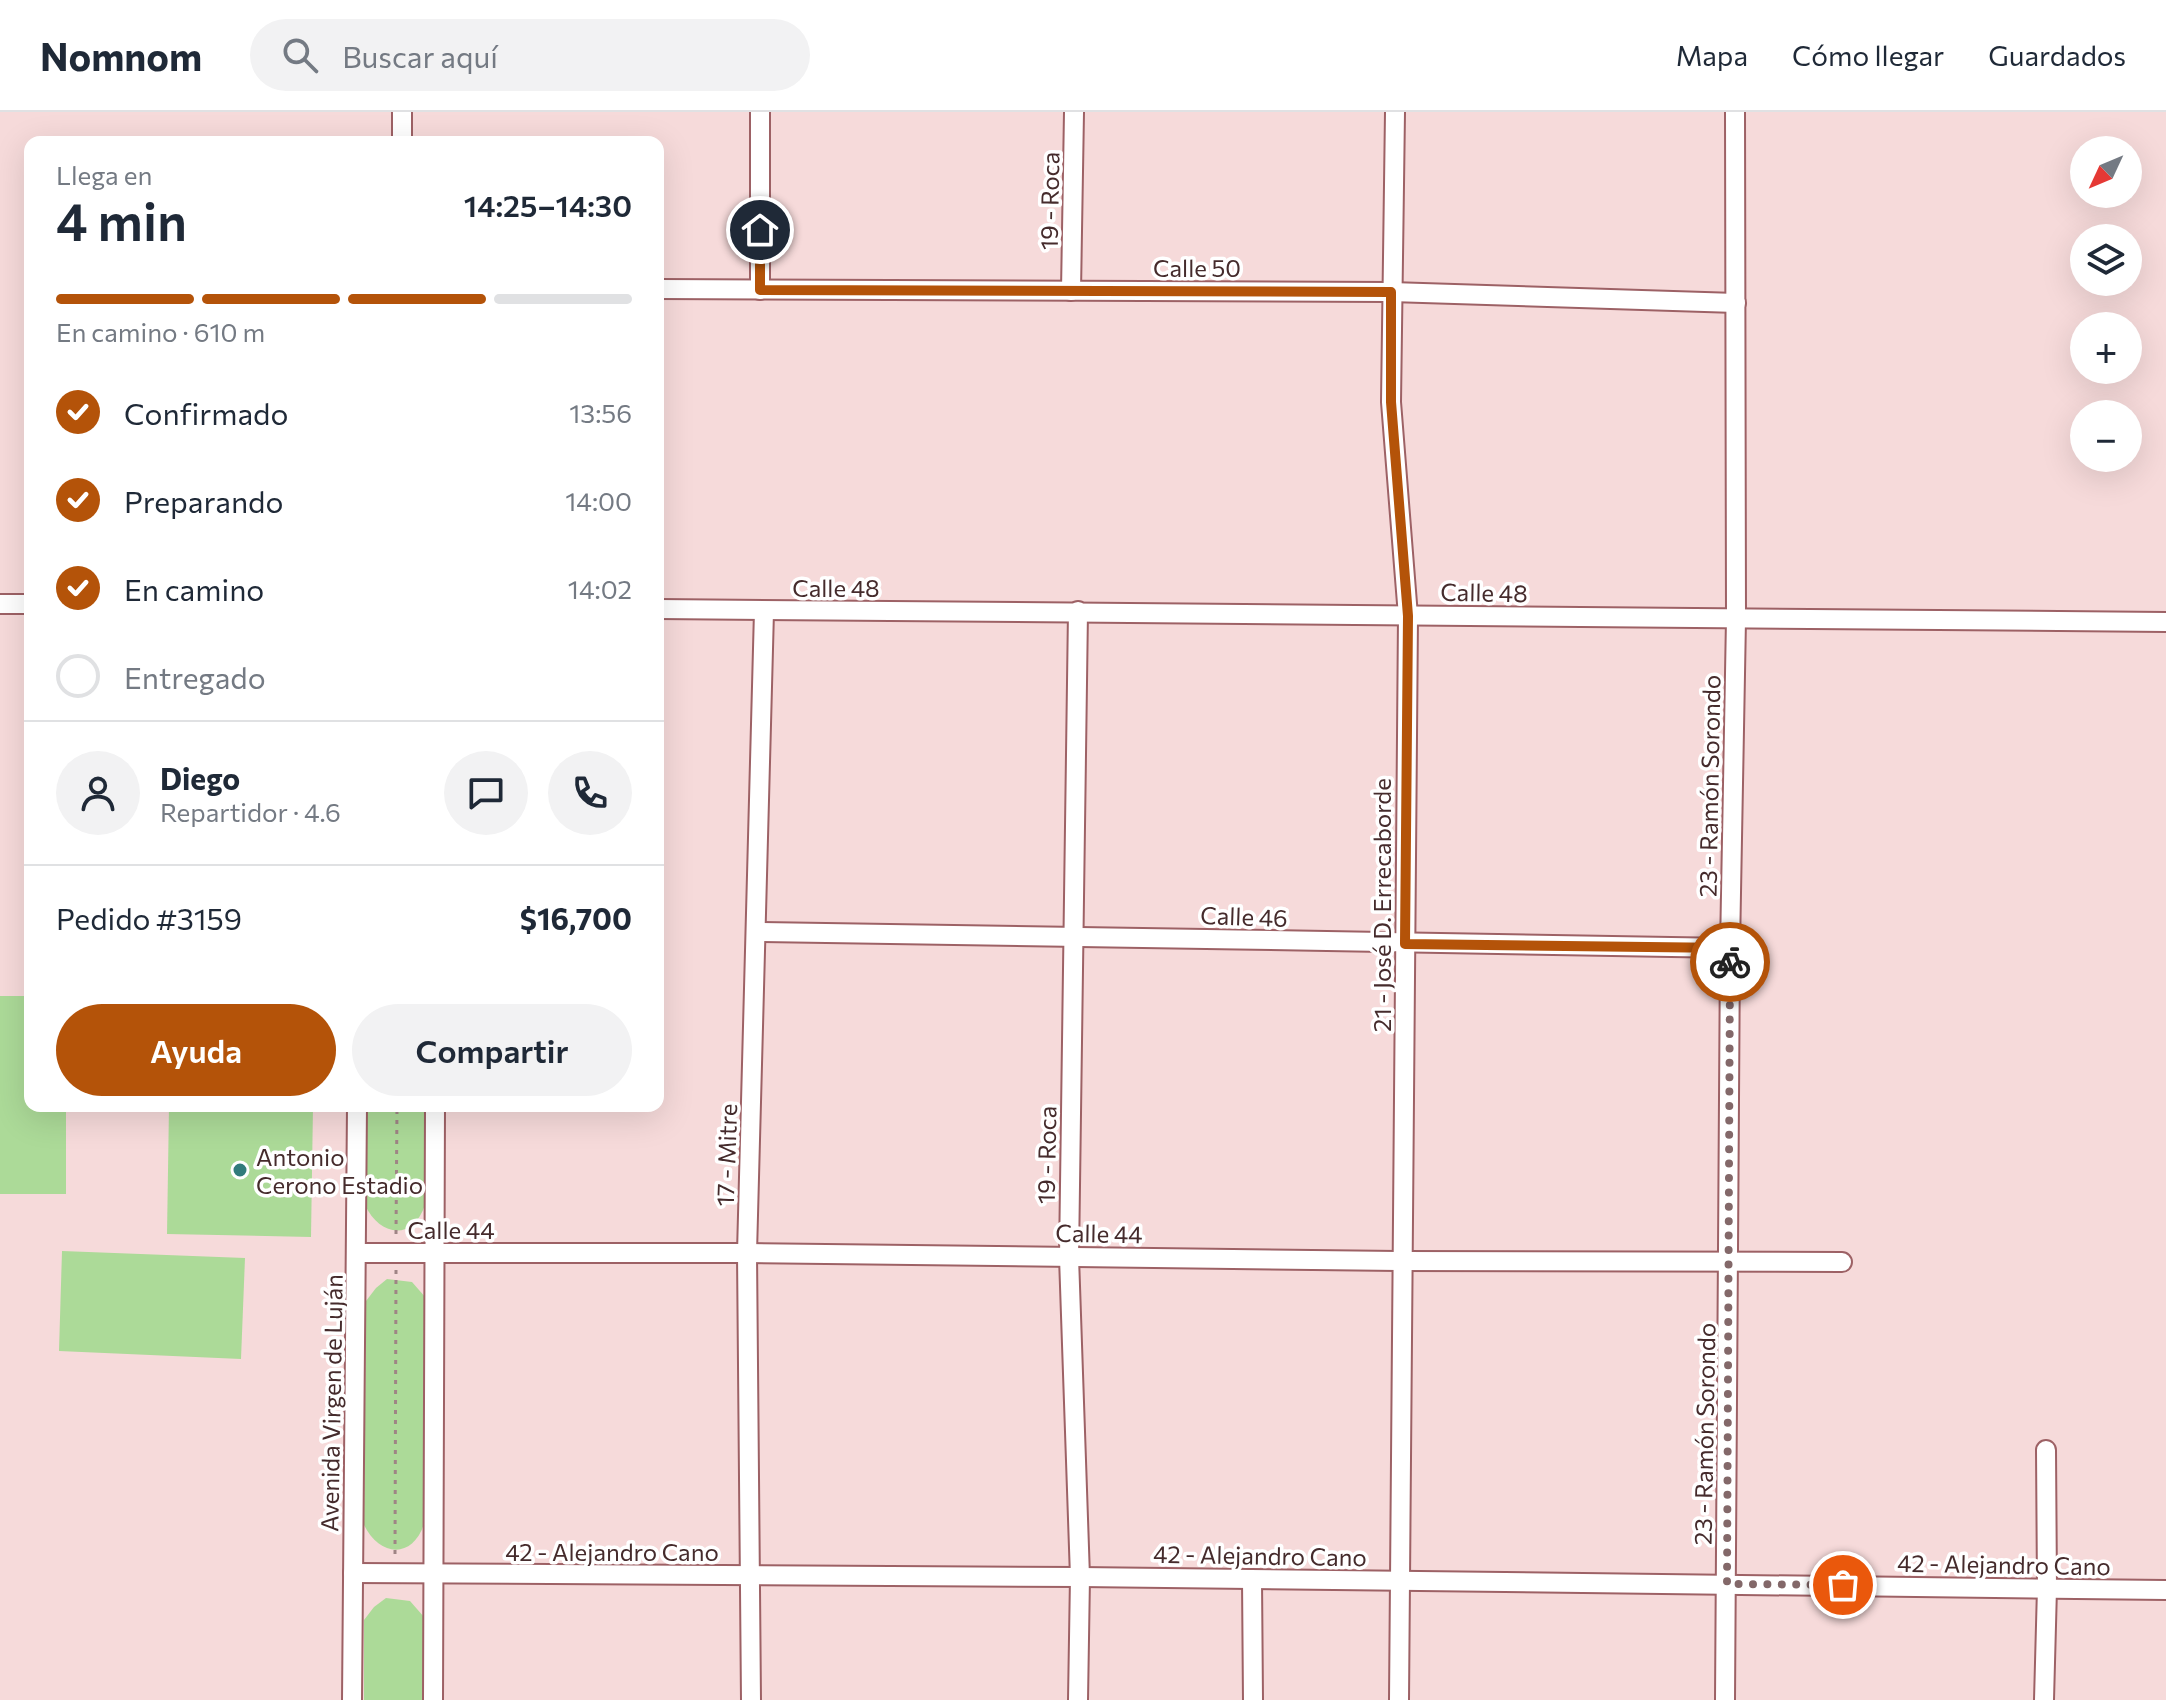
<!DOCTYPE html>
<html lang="es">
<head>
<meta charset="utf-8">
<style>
	body { margin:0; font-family:Commissioner,sans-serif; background:#f2f2f3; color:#1f2937; height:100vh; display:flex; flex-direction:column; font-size:30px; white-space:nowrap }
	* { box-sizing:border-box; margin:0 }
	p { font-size:26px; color:#747a83 }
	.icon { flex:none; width:44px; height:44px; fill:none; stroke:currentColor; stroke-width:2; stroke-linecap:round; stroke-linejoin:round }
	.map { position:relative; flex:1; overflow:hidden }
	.panel { position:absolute; left:24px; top:24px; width:640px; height:976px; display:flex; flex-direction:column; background:#fff; border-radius:16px; box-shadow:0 8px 32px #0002 }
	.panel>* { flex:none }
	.needle { width:52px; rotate:226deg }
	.buttons { position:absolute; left:2070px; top:24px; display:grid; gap:16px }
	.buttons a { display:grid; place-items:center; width:72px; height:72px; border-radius:50%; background:#fff; box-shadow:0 8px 32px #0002; font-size:40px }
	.pin { position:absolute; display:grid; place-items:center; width:68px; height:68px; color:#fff; margin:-34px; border:4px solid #fff; border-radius:50%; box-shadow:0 2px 8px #0007 }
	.courier { position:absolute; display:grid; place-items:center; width:80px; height:80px; margin:-40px; border:6px solid #b45309; border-radius:50%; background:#fff; color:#222; box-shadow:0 2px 10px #0007 }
	.headline em { font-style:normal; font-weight:600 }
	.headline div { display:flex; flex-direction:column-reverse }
	.headline { display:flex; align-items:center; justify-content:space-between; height:136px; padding:0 32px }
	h1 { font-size:52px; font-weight:600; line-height:60px }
	.bar { display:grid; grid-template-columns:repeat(4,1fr); gap:12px 8px; align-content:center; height:96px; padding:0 32px }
	.bar i { height:10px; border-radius:6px; background:#e0e1e3 }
	.bar .selected { background:#b45309 }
	.bar p { grid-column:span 4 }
	.line { display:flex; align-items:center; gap:20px; padding:0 32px; border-top:2px solid #e0e1e3 }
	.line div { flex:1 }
	.round { display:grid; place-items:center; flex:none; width:84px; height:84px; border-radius:42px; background:#f2f2f3 }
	ol { padding:0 32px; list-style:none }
	li { display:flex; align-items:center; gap:24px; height:88px }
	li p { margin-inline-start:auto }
	li .icon { padding:8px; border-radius:50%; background:#b45309; color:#fff; stroke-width:4 }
	li:last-child { color:#747a83 }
	li i { width:44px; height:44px; border:4px solid #e0e1e3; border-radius:50% }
	.button { display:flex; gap:16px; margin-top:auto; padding:16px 32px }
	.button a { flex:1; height:92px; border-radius:48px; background:#b45309; color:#fff; font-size:32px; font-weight:600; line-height:92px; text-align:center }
	.button a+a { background:#f2f2f3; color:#1f2937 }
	header { display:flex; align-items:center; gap:48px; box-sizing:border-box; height:112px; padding:0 40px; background:#fff; border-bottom:2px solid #e0e1e3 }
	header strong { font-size:38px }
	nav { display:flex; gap:44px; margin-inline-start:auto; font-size:28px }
	.search { width:560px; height:72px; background:#f2f2f3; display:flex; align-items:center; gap:20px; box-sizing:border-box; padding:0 28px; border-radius:44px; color:#747a83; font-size:30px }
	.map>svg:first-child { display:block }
	.green { fill:#acda98 }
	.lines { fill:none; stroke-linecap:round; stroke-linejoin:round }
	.minor-casing { stroke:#9d6165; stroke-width:22 }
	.path { stroke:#9f8485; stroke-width:3; stroke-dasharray:4 6; stroke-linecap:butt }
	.minor { stroke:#fff; stroke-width:18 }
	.done { stroke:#836869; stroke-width:8; stroke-dasharray:0 14.4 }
	.route { stroke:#b45309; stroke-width:10 }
	.poi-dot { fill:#317b7b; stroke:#fff; stroke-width:3 }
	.labels { text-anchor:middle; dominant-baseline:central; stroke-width:7; stroke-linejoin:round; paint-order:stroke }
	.street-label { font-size:24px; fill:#452b2c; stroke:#fff }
	.poi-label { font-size:24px; fill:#452b2c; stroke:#fff; text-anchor:start }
</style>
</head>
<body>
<header>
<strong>Nomnom</strong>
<div class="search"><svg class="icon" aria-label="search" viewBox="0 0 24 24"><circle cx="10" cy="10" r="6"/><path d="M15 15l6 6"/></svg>Buscar aquí</div>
<nav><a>Mapa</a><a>Cómo llegar</a><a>Guardados</a></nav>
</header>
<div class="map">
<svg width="2166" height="1588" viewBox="0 0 2166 1588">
	<rect width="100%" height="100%" fill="#f6dada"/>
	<g class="green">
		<path d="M0 884H30V994H66V1082H0Z"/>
		<path d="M169 994H313L311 1125 167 1122Z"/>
		<path d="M366 994H426L425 1093C413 1129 380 1125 365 1093Z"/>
		<path d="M62 1139 245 1146 241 1247 59 1239Z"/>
		<path d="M387 1167 412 1170 426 1186 424 1412C412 1448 379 1444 364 1413L366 1189 376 1176Z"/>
		<path d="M386 1486 410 1489 424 1505V1588H364V1508L374 1495Z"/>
	</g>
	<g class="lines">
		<g class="minor-casing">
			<g id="minor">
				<path d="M760 0V178"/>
				<path d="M1395 0 1391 290 1408 504 1399 1588"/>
				<path d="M402 30V0"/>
				<path d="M658 177 1391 180 1736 191"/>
				<path d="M1071 179 1074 0"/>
				<path d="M0 492H30"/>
				<path d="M658 497 2166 510"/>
				<path d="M756 820C1081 823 1405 832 1730 836"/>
				<path d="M356 1141H747L1398 1149 1842 1150"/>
				<path d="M353 1461 1080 1465 2166 1478"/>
				<path d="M1252 1468 1253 1588"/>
				<path d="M352 1588 357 994"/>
				<path d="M433 1588 435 994"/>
				<path d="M751 1588 747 1141 764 499"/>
				<path d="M1078 1588 1080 1465 1069 1145 1078 499"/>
				<path d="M1725 1588 1730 836 1736 507 1735 0"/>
				<path d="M2044 1588 2047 1476 2046 1338"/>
			</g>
		</g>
		<g class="path">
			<path d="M396 1122 397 994"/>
			<path d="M395 1442 396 1158"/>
		</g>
		<use href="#minor" class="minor"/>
	</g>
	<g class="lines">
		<path class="done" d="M1730 850 1727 1472 1843 1473"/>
		<path class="route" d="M760 118V178L1391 180V290L1408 504 1405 832 1730 836V850"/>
	</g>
	<circle class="poi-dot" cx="240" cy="1058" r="8"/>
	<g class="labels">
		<g class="street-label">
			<text transform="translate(1049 89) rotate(-89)">19 - Roca</text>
			<text x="1197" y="155">Calle 50</text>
			<text x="836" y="475">Calle 48</text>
			<text transform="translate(1484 480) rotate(1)">Calle 48</text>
			<text transform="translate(1709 674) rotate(-89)">23 - Ramón Sorondo</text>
			<text transform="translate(1381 793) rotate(-90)">21 - José D. Errecaborde</text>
			<text transform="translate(1244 804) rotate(2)">Calle 46</text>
			<text transform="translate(726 1043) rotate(-88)">17 - Mitre</text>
			<text transform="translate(1046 1043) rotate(-89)">19 - Roca</text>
			<text x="451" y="1117">Calle 44</text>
			<text transform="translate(1099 1121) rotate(1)">Calle 44</text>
			<text transform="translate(331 1291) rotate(-89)">Avenida Virgen de Luján</text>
			<text transform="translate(1704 1322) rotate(-89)">23 - Ramón Sorondo</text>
			<text x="612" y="1439">42 - Alejandro Cano</text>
			<text transform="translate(1260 1443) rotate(1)">42 - Alejandro Cano</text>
			<text transform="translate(2004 1452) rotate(1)">42 - Alejandro Cano</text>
		</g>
		<g class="poi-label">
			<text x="256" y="1044">Antonio<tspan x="256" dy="28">Cerono Estadio</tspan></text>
		</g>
	</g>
</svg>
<div class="buttons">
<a><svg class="needle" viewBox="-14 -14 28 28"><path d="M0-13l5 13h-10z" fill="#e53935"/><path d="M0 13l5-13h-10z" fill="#747a83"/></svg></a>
<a><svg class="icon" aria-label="layers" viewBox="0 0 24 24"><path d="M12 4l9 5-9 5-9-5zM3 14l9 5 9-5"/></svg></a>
<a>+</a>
<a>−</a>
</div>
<div class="pin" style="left:1843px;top:1473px;background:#ea580c"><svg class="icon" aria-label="bag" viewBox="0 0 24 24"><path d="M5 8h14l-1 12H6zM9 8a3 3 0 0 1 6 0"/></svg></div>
<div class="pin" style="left:760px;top:118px;background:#1f2937"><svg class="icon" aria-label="home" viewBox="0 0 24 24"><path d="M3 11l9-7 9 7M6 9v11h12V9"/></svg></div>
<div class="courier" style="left:1730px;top:850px"><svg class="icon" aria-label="bike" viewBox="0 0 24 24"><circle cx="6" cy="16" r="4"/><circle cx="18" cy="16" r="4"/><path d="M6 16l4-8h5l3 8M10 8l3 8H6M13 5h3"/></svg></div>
<section class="panel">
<div class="headline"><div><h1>4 min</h1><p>Llega en</p></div><em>14:25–14:30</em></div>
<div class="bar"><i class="selected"></i><i class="selected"></i><i class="selected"></i><i></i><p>En camino · 610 m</p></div>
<ol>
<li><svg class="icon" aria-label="check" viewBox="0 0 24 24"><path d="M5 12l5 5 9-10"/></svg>Confirmado<p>13:56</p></li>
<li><svg class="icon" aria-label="check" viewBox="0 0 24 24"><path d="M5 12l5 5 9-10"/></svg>Preparando<p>14:00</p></li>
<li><svg class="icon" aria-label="check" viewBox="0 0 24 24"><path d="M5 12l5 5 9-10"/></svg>En camino<p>14:02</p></li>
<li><i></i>Entregado</li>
</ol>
<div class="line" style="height:144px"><a class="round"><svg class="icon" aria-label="person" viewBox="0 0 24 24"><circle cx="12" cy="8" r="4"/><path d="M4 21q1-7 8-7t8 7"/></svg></a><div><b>Diego</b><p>Repartidor · 4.6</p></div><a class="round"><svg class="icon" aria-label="chat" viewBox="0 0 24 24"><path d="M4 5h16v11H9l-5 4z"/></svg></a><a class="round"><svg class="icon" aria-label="phone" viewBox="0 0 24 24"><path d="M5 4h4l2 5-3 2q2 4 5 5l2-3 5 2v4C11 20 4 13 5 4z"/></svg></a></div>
<div class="line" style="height:104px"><div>Pedido #3159</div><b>$16,700</b></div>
<div class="button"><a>Ayuda</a><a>Compartir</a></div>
</section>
</div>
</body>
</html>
